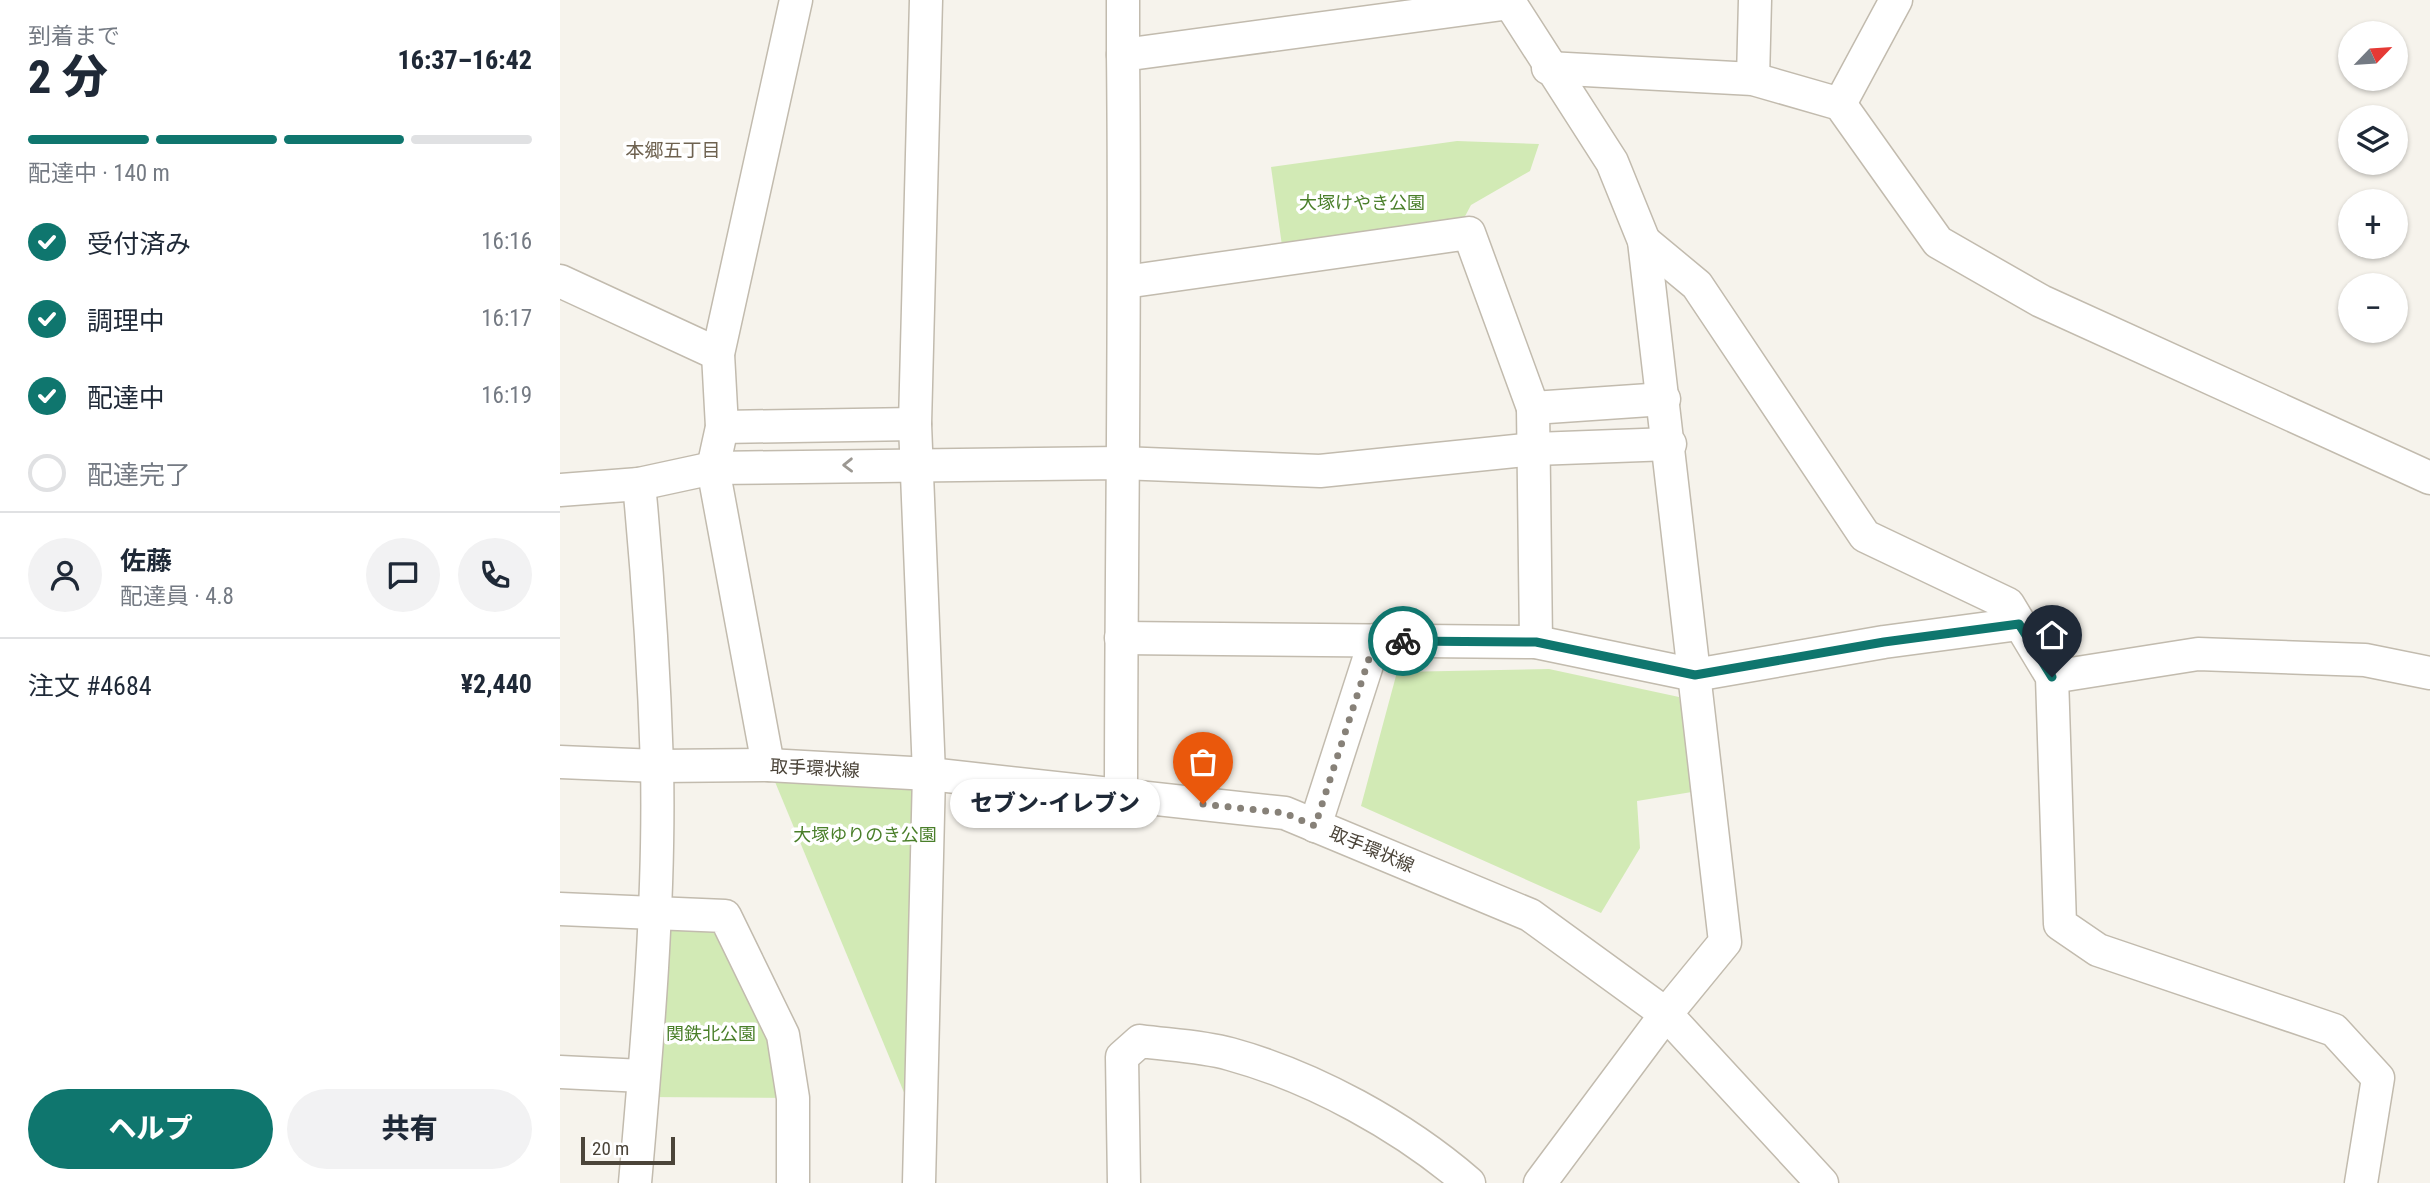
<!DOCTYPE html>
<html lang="ja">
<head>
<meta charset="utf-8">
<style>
	body { margin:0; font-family:"Roboto Condensed","Noto Sans JP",sans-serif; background:#f2f2f3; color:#1f2937; height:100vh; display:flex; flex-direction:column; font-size:26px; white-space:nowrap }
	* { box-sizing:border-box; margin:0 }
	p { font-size:23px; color:#747a83 }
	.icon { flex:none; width:38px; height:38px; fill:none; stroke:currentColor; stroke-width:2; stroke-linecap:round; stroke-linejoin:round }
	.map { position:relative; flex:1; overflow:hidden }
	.details { display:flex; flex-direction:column; background:#fff; width:560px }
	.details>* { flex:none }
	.needle { width:46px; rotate:65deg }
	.tools { position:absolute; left:1778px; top:21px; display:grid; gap:14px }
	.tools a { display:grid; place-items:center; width:70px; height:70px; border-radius:50%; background:#fff; box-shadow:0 2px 5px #0004; font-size:35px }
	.scale { position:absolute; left:21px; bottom:18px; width:94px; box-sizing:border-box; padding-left:7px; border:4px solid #4b4439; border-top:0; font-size:19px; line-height:24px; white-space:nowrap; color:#4b4439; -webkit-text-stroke:5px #fff; paint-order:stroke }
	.pin { position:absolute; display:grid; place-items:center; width:60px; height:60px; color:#fff; margin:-72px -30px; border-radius:50% 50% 50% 0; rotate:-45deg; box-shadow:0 0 7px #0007 }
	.pin .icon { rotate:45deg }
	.courier { position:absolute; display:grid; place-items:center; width:70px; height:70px; margin:-35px; border:5px solid #0f766e; border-radius:50%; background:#fff; color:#222; box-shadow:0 2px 9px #0007 }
	.bubble { position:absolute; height:49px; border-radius:24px; background:#fff; box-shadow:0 2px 5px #0004; font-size:23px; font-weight:800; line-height:49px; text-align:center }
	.summary em { font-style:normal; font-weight:800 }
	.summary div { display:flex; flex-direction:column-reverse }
	.summary { display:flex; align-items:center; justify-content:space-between; height:119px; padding:0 28px }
	h1 { font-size:46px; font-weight:800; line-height:52px }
	.bar { display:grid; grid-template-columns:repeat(4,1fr); gap:10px 7px; align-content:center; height:84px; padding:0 28px }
	.bar i { height:9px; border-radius:5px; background:#e0e1e3 }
	.bar .selected { background:#0f766e }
	.bar p { grid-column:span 4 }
	.line { display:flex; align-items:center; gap:18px; padding:0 28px; border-top:2px solid #e0e1e3 }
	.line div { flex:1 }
	.round { display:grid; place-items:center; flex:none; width:74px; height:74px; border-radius:37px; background:#f2f2f3 }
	ol { padding:0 28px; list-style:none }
	li { display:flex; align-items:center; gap:21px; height:77px }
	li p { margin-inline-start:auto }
	li .icon { padding:7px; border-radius:50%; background:#0f766e; color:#fff; stroke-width:4 }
	li:last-child { color:#747a83 }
	li i { width:38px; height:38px; border:4px solid #e0e1e3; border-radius:50% }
	.primary-button { display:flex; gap:14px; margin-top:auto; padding:14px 28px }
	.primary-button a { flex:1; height:80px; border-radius:42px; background:#0f766e; color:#fff; font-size:28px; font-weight:800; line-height:80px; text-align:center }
	.primary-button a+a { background:#f2f2f3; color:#1f2937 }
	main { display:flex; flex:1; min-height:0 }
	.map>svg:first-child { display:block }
	.green { fill:#d2eab5 }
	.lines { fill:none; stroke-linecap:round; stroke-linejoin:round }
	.minor-casing { stroke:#c2bbae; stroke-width:35 }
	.minor { stroke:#fff; stroke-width:32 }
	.oneway { stroke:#9c9892 }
	.done { stroke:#878178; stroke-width:7; stroke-dasharray:0 12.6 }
	.route { stroke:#0f766e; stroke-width:9 }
	.labels { text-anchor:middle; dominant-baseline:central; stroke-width:7; stroke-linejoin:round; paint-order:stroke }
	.park-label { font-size:18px; fill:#4a7f2a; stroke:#fff }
	.street-label { font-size:18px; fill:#4b4439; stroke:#fff }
	.neighbourhood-label { font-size:19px; fill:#6e6250; stroke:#fff }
</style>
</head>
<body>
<main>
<section class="details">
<div class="summary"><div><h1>2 分</h1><p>到着まで</p></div><em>16:37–16:42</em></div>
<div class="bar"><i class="selected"></i><i class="selected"></i><i class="selected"></i><i></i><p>配達中 · 140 m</p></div>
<ol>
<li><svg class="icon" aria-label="check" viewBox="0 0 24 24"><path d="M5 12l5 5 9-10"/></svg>受付済み<p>16:16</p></li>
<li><svg class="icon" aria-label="check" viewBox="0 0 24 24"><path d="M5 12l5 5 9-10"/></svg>調理中<p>16:17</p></li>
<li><svg class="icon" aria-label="check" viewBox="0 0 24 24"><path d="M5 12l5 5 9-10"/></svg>配達中<p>16:19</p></li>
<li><i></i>配達完了</li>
</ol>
<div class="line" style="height:126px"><a class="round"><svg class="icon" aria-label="person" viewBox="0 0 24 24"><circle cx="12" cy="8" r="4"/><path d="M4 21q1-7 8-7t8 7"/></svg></a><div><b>佐藤</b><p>配達員 · 4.8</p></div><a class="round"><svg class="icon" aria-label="chat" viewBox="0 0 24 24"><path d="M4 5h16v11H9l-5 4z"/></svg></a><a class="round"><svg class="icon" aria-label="phone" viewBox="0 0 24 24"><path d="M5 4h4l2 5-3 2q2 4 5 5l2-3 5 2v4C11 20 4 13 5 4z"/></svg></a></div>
<div class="line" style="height:91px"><div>注文 #4684</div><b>¥2,440</b></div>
<div class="primary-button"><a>ヘルプ</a><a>共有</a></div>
</section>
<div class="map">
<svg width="1870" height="1183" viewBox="0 0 1870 1183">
	<rect width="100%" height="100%" fill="#f6f3ec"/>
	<g class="green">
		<path d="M897 141 979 144 970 171 911 205 894 237 724 260 711 167Z"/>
		<path d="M989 669 1119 697 1138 791 1077 801 1080 848 1041 913 801 806 837 672Z"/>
		<path d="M208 765 369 774 360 1131Z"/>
		<path d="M93 913 165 916 233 1098 83 1097Z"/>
	</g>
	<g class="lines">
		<g class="minor-casing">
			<g id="minor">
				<path d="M563 0V55"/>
				<path d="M948 0 1052 162 1084 241 1165 942 1106 1014 980 1183"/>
				<path d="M988 68 1193 79 1280 104 1378 242 1481 301 1870 478"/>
				<path d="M1193 79 1195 0"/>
				<path d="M1280 104 1336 0"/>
				<path d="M1084 241 1137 285 1305 536 1448 604 1492 677 1500 924 1538 950 1774 1030 1818 1078 1801 1183"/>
				<path d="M0 281 158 354"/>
				<path d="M565 282 909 233 973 408"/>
				<path d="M162 427 355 424"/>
				<path d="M0 490 79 484"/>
				<path d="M561 638 976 642 1135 675 1324 642 1459 624"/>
				<path d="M976 642 973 408 1104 399"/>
				<path d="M1492 677 1638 654 1805 660 1870 673"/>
				<path d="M0 762 97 766 208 765 369 774 725 813 970 915 1106 1014 1262 1183"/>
				<path d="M208 765 153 468 162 427 158 354 236 0"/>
				<path d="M561 795C561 548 566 302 563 55L950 3"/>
				<path d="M755 826 815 640"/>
				<path d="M0 909 165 916 223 1035 233 1098V1183"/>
				<path d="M0 1072 83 1076"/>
				<path d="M75 1183C87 1046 100 902 97 765 94 671 88 577 79 484L153 468 561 463 760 471 975 449 1110 444"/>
				<path d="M359 1183 369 774 355 424 366 0"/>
				<path d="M564 1183 562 1057 580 1041C610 1045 642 1046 670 1054 754 1077 843 1126 909 1183"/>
			</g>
		</g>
		<use href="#minor" class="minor"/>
	</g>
	<defs><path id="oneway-chevron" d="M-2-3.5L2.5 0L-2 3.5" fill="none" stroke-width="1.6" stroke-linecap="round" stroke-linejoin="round" transform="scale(1.75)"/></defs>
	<use class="oneway" href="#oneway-chevron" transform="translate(288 465) rotate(179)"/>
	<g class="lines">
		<path class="done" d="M643 804 724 813 755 826 815 640 843 641"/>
		<path class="route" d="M843 641 976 642 1135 675 1324 642 1459 624 1492 677"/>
	</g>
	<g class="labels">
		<g class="park-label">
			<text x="802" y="202">大塚けやき公園</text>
			<text x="305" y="834">大塚ゆりのき公園</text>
			<text x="151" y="1033">関鉄北公園</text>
		</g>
		<g class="street-label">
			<text transform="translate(255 768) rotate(3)">取手環状線</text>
			<text transform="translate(812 849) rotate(23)">取手環状線</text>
		</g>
		<g class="neighbourhood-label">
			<text x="113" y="150">本郷五丁目</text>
		</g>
	</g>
</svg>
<div class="tools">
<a><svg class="needle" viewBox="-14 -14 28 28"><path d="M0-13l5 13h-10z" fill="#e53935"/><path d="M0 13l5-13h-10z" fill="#747a83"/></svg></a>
<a><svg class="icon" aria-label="layers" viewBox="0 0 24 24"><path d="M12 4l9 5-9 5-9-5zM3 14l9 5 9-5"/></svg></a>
<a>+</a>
<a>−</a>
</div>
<div class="scale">20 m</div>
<div class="pin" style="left:643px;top:804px;background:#ea580c"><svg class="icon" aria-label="bag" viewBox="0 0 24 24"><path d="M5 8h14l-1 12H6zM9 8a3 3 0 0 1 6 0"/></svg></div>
<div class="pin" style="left:1492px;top:677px;background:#1f2937"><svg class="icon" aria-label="home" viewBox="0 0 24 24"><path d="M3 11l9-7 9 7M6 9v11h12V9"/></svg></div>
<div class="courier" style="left:843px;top:641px"><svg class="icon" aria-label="bike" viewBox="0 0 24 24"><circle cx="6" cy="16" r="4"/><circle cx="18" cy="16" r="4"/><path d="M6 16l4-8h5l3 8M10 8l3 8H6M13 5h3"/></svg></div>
<div class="bubble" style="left:390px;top:779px;width:210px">セブン-イレブン</div>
</div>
</main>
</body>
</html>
